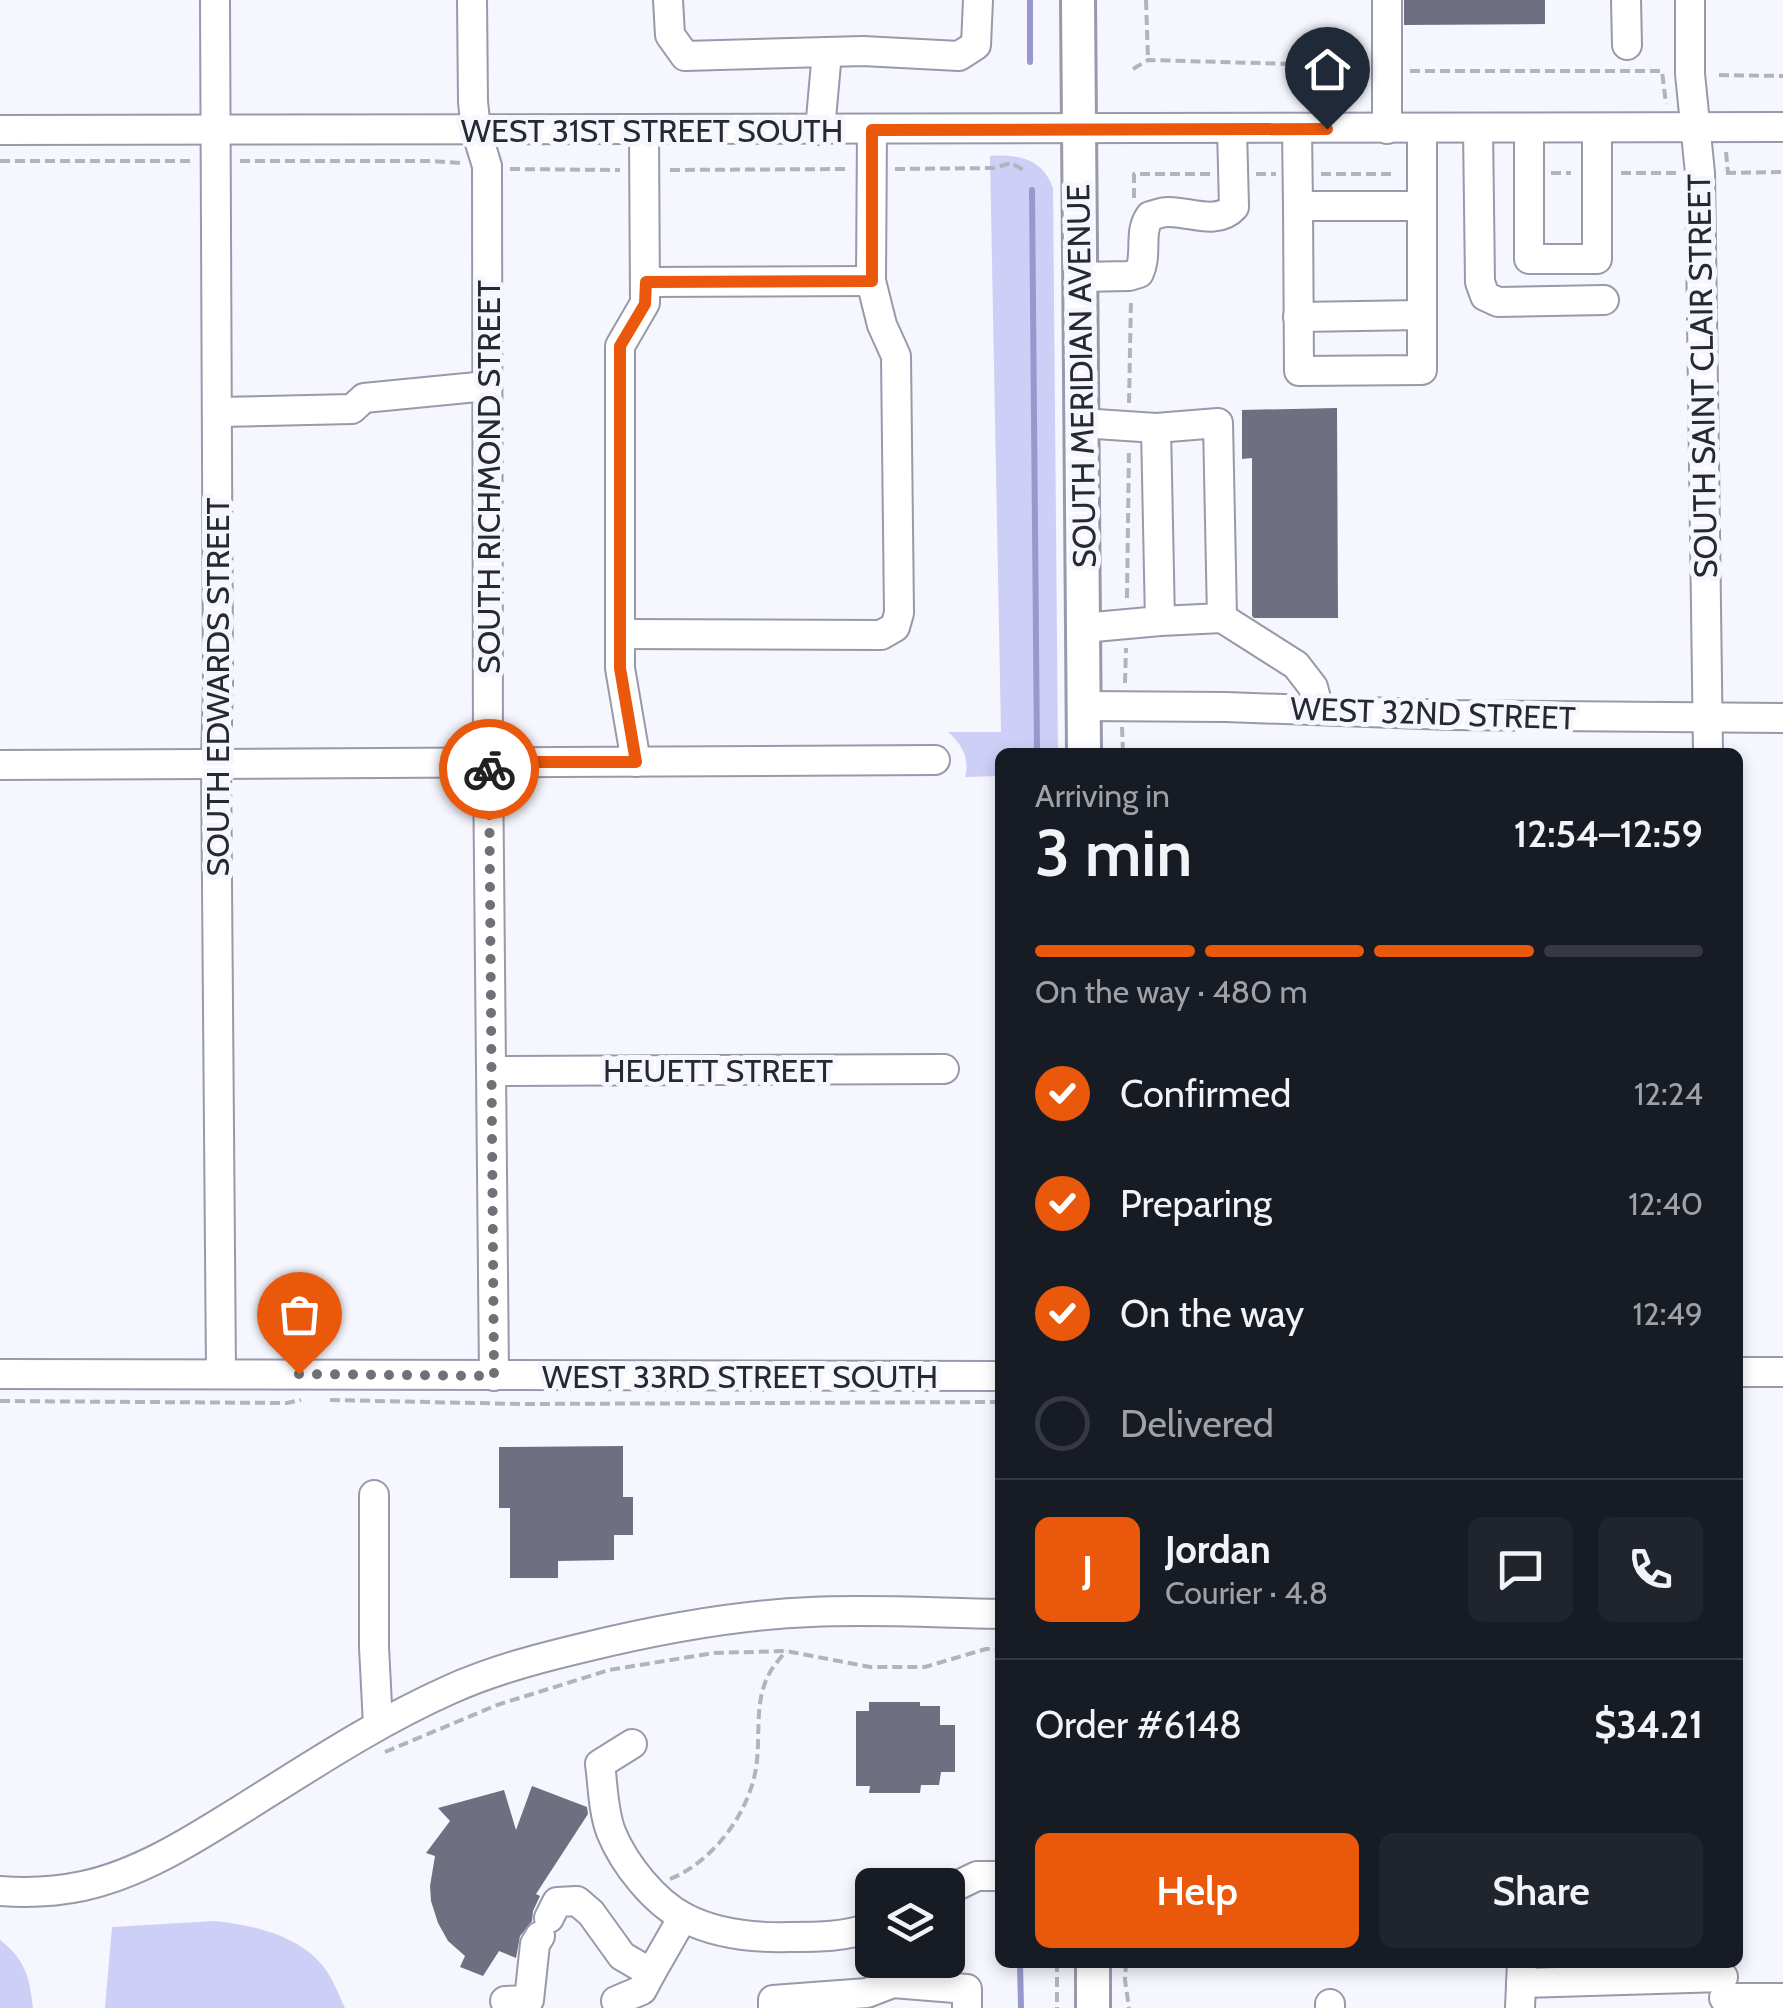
<!DOCTYPE html>
<html lang="en">
<head>
<meta charset="utf-8">
<style>
	body { margin:0; font-family:Cabin,sans-serif; background:#20242c; color:#f1f3f6; height:100vh; display:flex; flex-direction:column; font-size:38px; white-space:nowrap }
	* { box-sizing:border-box; margin:0 }
	p { font-size:32px; color:#9ea1a6 }
	.icon { flex:none; width:55px; height:55px; fill:none; stroke:currentColor; stroke-width:2; stroke-linecap:round; stroke-linejoin:round }
	.map { position:relative; flex:1; overflow:hidden }
	.side { position:absolute; left:995px; top:748px; width:748px; height:1220px; display:flex; flex-direction:column; background:#171b24; border-radius:15px; box-shadow:0 5px 15px #0003 }
	.side>* { flex:none }
	.fabs { position:absolute; left:855px; top:1868px; display:grid; gap:20px }
	.fabs a { display:grid; place-items:center; width:110px; height:110px; border-radius:15px; background:#171b24; box-shadow:0 5px 15px #0003; font-size:50px }
	.pin { position:absolute; display:grid; place-items:center; width:85px; height:85px; color:#fff; margin:-102px -42px; border-radius:50% 50% 50% 0; rotate:-45deg; box-shadow:0 0 10px #0007 }
	.pin .icon { rotate:45deg }
	.courier { position:absolute; display:grid; place-items:center; width:100px; height:100px; margin:-50px; border:8px solid #ea580c; border-radius:50%; background:#fff; color:#222; box-shadow:0 2px 12px #0007 }
	.head em { font-style:normal; font-weight:600 }
	.head div { display:flex; flex-direction:column-reverse }
	.head { display:flex; align-items:center; justify-content:space-between; height:170px; padding:0 40px }
	h1 { font-size:65px; font-weight:600; line-height:75px }
	.bar { display:grid; grid-template-columns:repeat(4,1fr); gap:15px 10px; align-content:center; height:120px; padding:0 40px }
	.bar i { height:12px; border-radius:8px; background:#363941 }
	.bar .on { background:#ea580c }
	.bar p { grid-column:span 4 }
	.line { display:flex; align-items:center; gap:25px; padding:0 40px; border-top:2px solid #363941 }
	.line div { flex:1 }
	.round { display:grid; place-items:center; flex:none; width:105px; height:105px; border-radius:15px; background:#20242c }
	ol { padding:0 40px; list-style:none }
	li { display:flex; align-items:center; gap:30px; height:110px }
	li p { margin-inline-start:auto }
	li .icon { padding:10px; border-radius:50%; background:#ea580c; color:#fff; stroke-width:4 }
	li:last-child { color:#9ea1a6 }
	li i { width:55px; height:55px; border:5px solid #363941; border-radius:50% }
	.cta { display:flex; gap:20px; margin-top:auto; padding:20px 40px }
	.cta a { flex:1; height:115px; border-radius:15px; background:#ea580c; color:#fff; font-size:40px; font-weight:600; line-height:115px; text-align:center }
	.cta a+a { background:#20242c; color:#f1f3f6 }
	.map>svg:first-child { display:block }
	.green { fill:#cdcff7 }
	.lines { fill:none; stroke-linecap:round; stroke-linejoin:round }
	.stream { stroke:#9799cd; stroke-width:6 }
	.building { fill:#6e6f81 }
	.minor-casing { stroke:#9899ab; stroke-width:32 }
	.major-casing { stroke:#9899ab; stroke-width:38 }
	.path { stroke:#b3b3bb; stroke-width:4; stroke-dasharray:10 5; stroke-linecap:butt }
	.minor { stroke:#fff; stroke-width:28 }
	.major { stroke:#fff; stroke-width:32 }
	.done { stroke:#707078; stroke-width:10; stroke-dasharray:0 18 }
	.route { stroke:#ea580c; stroke-width:12 }
	.labels { text-anchor:middle; dominant-baseline:central; stroke-width:10; stroke-linejoin:round; paint-order:stroke }
	.street-label { font-size:32px; fill:#282830; stroke:#f5f6fe }
</style>
</head>
<body>
<div class="map">
<svg width="1783" height="2008" viewBox="0 0 1783 2008">
	<rect width="100%" height="100%" fill="#f5f6fe"/>
	<g class="green">
		<path d="M990 156C1018 154 1043 159 1053 188L1058 752H1000V776L965 777C970 759 962 744 948 732H1001Z"/>
		<path d="M215 1921C252 1925 298 1935 323 1966 332 1977 339 1995 345 2008H105L112 1927Z"/>
		<path d="M0 1940C26 1960 29 1977 33 2008H0Z"/>
	</g>
	<g class="lines">
		<g class="stream">
			<path d="M1030 62V0"/>
			<path d="M1032 190 1037 752"/>
			<path d="M1020 1962 1021 2008"/>
		</g>
	</g>
	<g class="building">
		<path d="M1404 0H1545V24L1404 25Z"/>
		<path d="M1337 408 1338 618H1254L1252 616V458L1242 459V410Z"/>
		<path d="M623 1446V1497H633V1535H614V1560L558 1561V1578H510V1508H499V1447Z"/>
		<path d="M869 1702H920V1706H940V1725H955V1772H941L939 1785H921L920 1793H869L870 1786H856V1711H869Z"/>
		<path d="M532 1786 587 1807 588 1814 536 1894 540 1896 533 1911 532 1921 520 1936 516 1958 499 1951 483 1976 460 1967 465 1956 448 1941 438 1923 431 1901 430 1886 435 1856 426 1853 450 1821 438 1808 504 1790 516 1830Z"/>
	</g>
	<g class="lines">
		<g class="minor-casing">
			<g id="minor">
				<path d="M215 0 218 683 216 763 221 1373"/>
				<path d="M472 0 473 102 476 130 487 166 488 762 494 1376"/>
				<path d="M668 0 670 35 685 56 863 51 959 56 976 45 978 0"/>
				<path d="M1387 0V129"/>
				<path d="M1626 0 1627 45"/>
				<path d="M1690 0V74L1700 173 1708 752"/>
				<path d="M1478 128 1480 282 1485 296 1498 302 1604 300"/>
				<path d="M1529 128V259H1597V128"/>
				<path d="M1297 129 1298 206H1422V129"/>
				<path d="M0 130 1783 127"/>
				<path d="M820 130 827 52"/>
				<path d="M1298 206 1299 371 1422 370V206"/>
				<path d="M1080 277 1129 276 1139 273C1148 254 1138 233 1150 216 1154 215 1163 212 1167 212 1189 211 1217 226 1234 207L1232 129"/>
				<path d="M647 282 871 281"/>
				<path d="M1298 317 1422 315"/>
				<path d="M217 412 352 409 364 398 487 386"/>
				<path d="M1081 423 1156 428 1160 621 1083 628"/>
				<path d="M1156 428 1218 423 1222 618"/>
				<path d="M1160 621 1222 618 1296 665 1313 687 1319 710"/>
				<path d="M621 634 881 635 895 627 899 613 896 356 882 325 871 281 872 130"/>
				<path d="M1084 706 1226 707 1450 715 1783 718"/>
				<path d="M636 762 620 668V346L645 303 644 130"/>
				<path d="M0 765 935 760"/>
				<path d="M492 1071 944 1069"/>
				<path d="M1738 1372H1783"/>
				<path d="M0 1374 1000 1376"/>
				<path d="M374 1495V1647L378 1725"/>
				<path d="M632 1744 600 1764C603 1786 603 1811 611 1832 624 1864 654 1902 685 1918 716 1934 755 1938 790 1937 819 1937 845 1937 872 1927"/>
				<path d="M948 1890 977 1876H1000"/>
				<path d="M0 1891C28 1893 55 1892 83 1886 139 1874 191 1841 239 1811 308 1768 375 1723 449 1690 493 1670 540 1658 586 1647 660 1629 734 1615 811 1612 873 1609 937 1613 1000 1614"/>
				<path d="M549 1918 557 1902 577 1901 591 1913 622 1956 651 1973 683 1917"/>
				<path d="M1521 1983 1723 1977"/>
				<path d="M1724 1998H1783"/>
				<path d="M505 2001 529 2000 535 1944 540 1936"/>
				<path d="M616 2001 642 1990 651 1973"/>
				<path d="M773 2008V2000L867 1993 893 1983 967 1989V2008"/>
				<path d="M1330 2008V2004"/>
				<path d="M1520 2008 1522 1962"/>
			</g>
		</g>
		<g class="major-casing">
			<g id="major">
				<path d="M1078 0 1084 752"/>
				<path d="M1093 1962V2008"/>
			</g>
		</g>
		<g class="path">
			<path d="M1146 0 1148 60"/>
			<path d="M1133 69 1148 60 1366 66"/>
			<path d="M1410 71H1662L1666 104"/>
			<path d="M1719 75 1783 76"/>
			<path d="M1726 152 1728 173"/>
			<path d="M0 161H191"/>
			<path d="M240 161H433L460 163"/>
			<path d="M510 169 620 170"/>
			<path d="M895 169 994 168 1011 163 1027 172"/>
			<path d="M670 170 850 169"/>
			<path d="M1551 173H1571"/>
			<path d="M1621 173H1676"/>
			<path d="M1726 173 1783 172"/>
			<path d="M1256 174H1276"/>
			<path d="M1321 174H1396"/>
			<path d="M1134 198V174H1211"/>
			<path d="M1129 403 1131 298"/>
			<path d="M1127 598 1129 448"/>
			<path d="M1125 683 1126 648"/>
			<path d="M1122 727 1123 752"/>
			<path d="M330 1400 523 1404 1000 1402"/>
			<path d="M0 1401 287 1403 301 1400"/>
			<path d="M385 1752 497 1705 609 1670 714 1653 786 1651 870 1667H925L986 1649H1000"/>
			<path d="M670 1879C715 1861 753 1808 757 1760 760 1732 755 1702 768 1676 772 1667 780 1659 786 1651"/>
			<path d="M1057 1962V2008"/>
			<path d="M1126 1962 1125 1980 1129 2008"/>
		</g>
		<use href="#minor" class="minor"/>
		<use href="#major" class="major"/>
	</g>
	<g class="lines">
		<path class="done" d="M299 1374 494 1376 489 769"/>
		<path class="route" d="M489 769 488 762H636L620 668V346L645 304 646 282 872 281V130L1327 129"/>
	</g>
	<g class="labels">
		<g class="street-label">
			<text x="652" y="130">WEST 31ST STREET SOUTH</text>
			<text transform="translate(1081 376) rotate(-91)">SOUTH MERIDIAN AVENUE</text>
			<text transform="translate(1702 376) rotate(-91)">SOUTH SAINT CLAIR STREET</text>
			<text transform="translate(488 477) rotate(-90)">SOUTH RICHMOND STREET</text>
			<text transform="translate(217 687) rotate(-90)">SOUTH EDWARDS STREET</text>
			<text transform="translate(1433 713) rotate(2)">WEST 32ND STREET</text>
			<text x="718" y="1070">HEUETT STREET</text>
			<text x="740" y="1376">WEST 33RD STREET SOUTH</text>
		</g>
	</g>
</svg>
<div class="fabs">
<a><svg class="icon" aria-label="layers" viewBox="0 0 24 24"><path d="M12 4l9 5-9 5-9-5zM3 14l9 5 9-5"/></svg></a>
</div>
<div class="pin" style="left:299px;top:1374px;background:#ea580c"><svg class="icon" aria-label="bag" viewBox="0 0 24 24"><path d="M5 8h14l-1 12H6zM9 8a3 3 0 0 1 6 0"/></svg></div>
<div class="pin" style="left:1327px;top:129px;background:#1f2937"><svg class="icon" aria-label="home" viewBox="0 0 24 24"><path d="M3 11l9-7 9 7M6 9v11h12V9"/></svg></div>
<div class="courier" style="left:489px;top:769px"><svg class="icon" aria-label="bike" viewBox="0 0 24 24"><circle cx="6" cy="16" r="4"/><circle cx="18" cy="16" r="4"/><path d="M6 16l4-8h5l3 8M10 8l3 8H6M13 5h3"/></svg></div>
<section class="side">
<div class="head"><div><h1>3 min</h1><p>Arriving in</p></div><em>12:54–12:59</em></div>
<div class="bar"><i class="on"></i><i class="on"></i><i class="on"></i><i></i><p>On the way · 480 m</p></div>
<ol>
<li><svg class="icon" aria-label="check" viewBox="0 0 24 24"><path d="M5 12l5 5 9-10"/></svg>Confirmed<p>12:24</p></li>
<li><svg class="icon" aria-label="check" viewBox="0 0 24 24"><path d="M5 12l5 5 9-10"/></svg>Preparing<p>12:40</p></li>
<li><svg class="icon" aria-label="check" viewBox="0 0 24 24"><path d="M5 12l5 5 9-10"/></svg>On the way<p>12:49</p></li>
<li><i></i>Delivered</li>
</ol>
<div class="line" style="height:180px"><b class="round" style="background:#ea580c;color:#fff">J</b><div><b>Jordan</b><p>Courier · 4.8</p></div><a class="round"><svg class="icon" aria-label="chat" viewBox="0 0 24 24"><path d="M4 5h16v11H9l-5 4z"/></svg></a><a class="round"><svg class="icon" aria-label="phone" viewBox="0 0 24 24"><path d="M5 4h4l2 5-3 2q2 4 5 5l2-3 5 2v4C11 20 4 13 5 4z"/></svg></a></div>
<div class="line" style="height:130px"><div>Order #6148</div><b>$34.21</b></div>
<div class="cta"><a>Help</a><a>Share</a></div>
</section>
</div>
</body>
</html>
